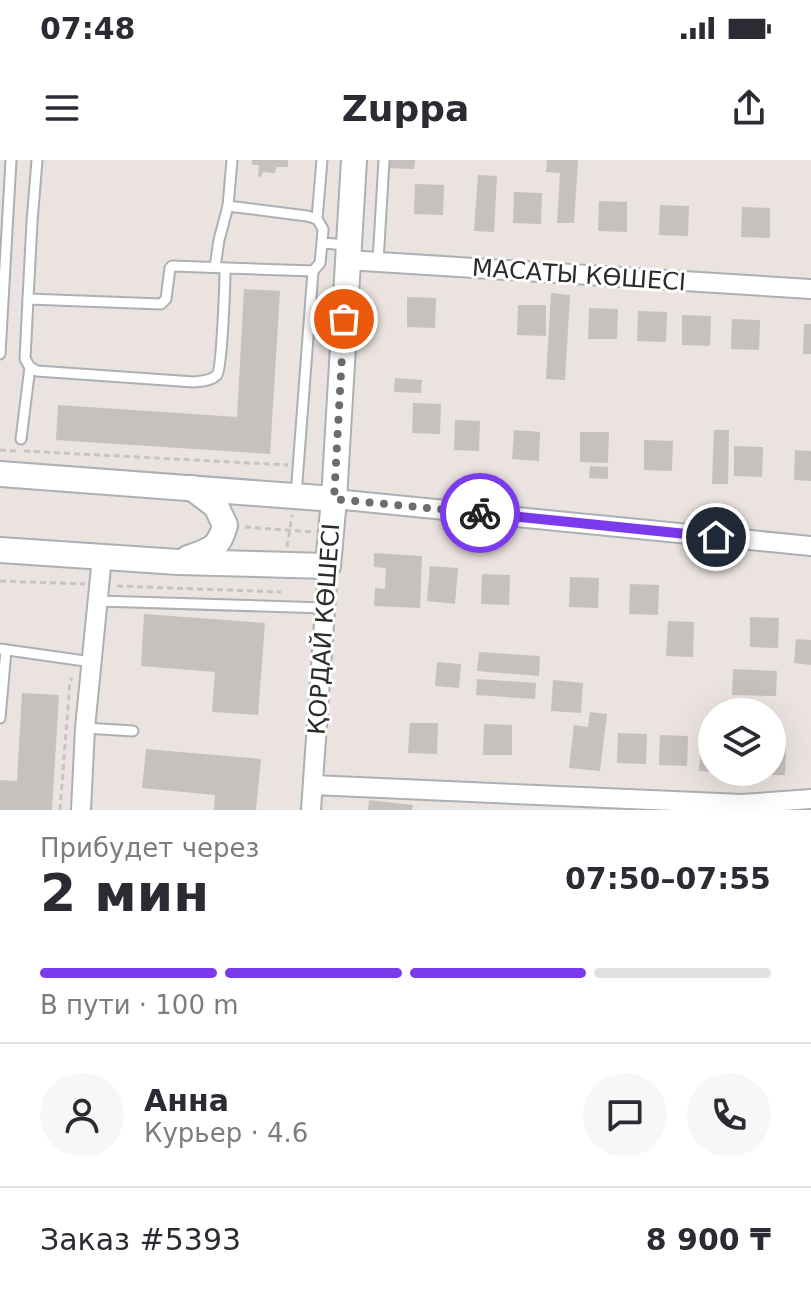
<!DOCTYPE html>
<html lang="ru">
<head>
<meta charset="utf-8">
<style>
	body { margin:0; font-family:"DejaVu Sans",sans-serif; background:#f7f7f7; color:#2b2b33; height:100vh; display:flex; flex-direction:column; font-size:30px; white-space:nowrap }
	* { box-sizing:border-box; margin:0 }
	p { font-size:26px; color:#7c7c81 }
	.icon { flex:none; width:44px; height:44px; fill:none; stroke:currentColor; stroke-width:2; stroke-linecap:round; stroke-linejoin:round }
	.map { position:relative; height:650px; overflow:hidden }
	.panel { display:flex; flex-direction:column; background:#fff; flex:1 }
	.panel>* { flex:none }
	.buttons { position:absolute; left:698px; top:538px; display:grid; gap:16px }
	.buttons a { display:grid; place-items:center; width:88px; height:88px; border-radius:50%; background:#fff; box-shadow:0 8px 32px #0002; font-size:40px }
	.pin { position:absolute; display:grid; place-items:center; width:68px; height:68px; color:#fff; margin:-34px; border:4px solid #fff; border-radius:50%; box-shadow:0 2px 8px #0007 }
	.courier { position:absolute; display:grid; place-items:center; width:80px; height:80px; margin:-40px; border:6px solid #7c3aed; border-radius:50%; background:#fff; color:#222; box-shadow:0 2px 10px #0007 }
	.summary em { font-style:normal; font-weight:700 }
	.summary div { display:flex; flex-direction:column-reverse }
	.summary { display:flex; align-items:center; justify-content:space-between; height:136px; padding:0 40px }
	h1 { font-size:52px; font-weight:700; line-height:60px }
	.bar { display:grid; grid-template-columns:repeat(4,1fr); gap:12px 8px; align-content:center; height:96px; padding:0 40px }
	.bar i { height:10px; border-radius:6px; background:#e1e1e2 }
	.bar .selected { background:#7c3aed }
	.bar p { grid-column:span 4 }
	.line { display:flex; align-items:center; gap:20px; padding:0 40px; border-top:2px solid #e1e1e2 }
	.line div { flex:1 }
	.round { display:grid; place-items:center; flex:none; width:84px; height:84px; border-radius:42px; background:#f7f7f7 }
	.status { display:flex; justify-content:space-between; align-items:center; height:56px; padding:0 40px; background:#fff; direction:ltr }
	.status svg { height:22px; fill:currentColor }
	header { display:flex; justify-content:space-between; align-items:center; height:104px; padding:0 40px; background:#fff; font-size:36px; font-weight:700 }
	.map>svg:first-child { display:block }
	.building { fill:#c6c0be }
	.lines { fill:none; stroke-linecap:round; stroke-linejoin:round }
	.service-casing { stroke:#abb0b5; stroke-width:13 }
	.minor-casing { stroke:#abb0b5; stroke-width:22 }
	.tertiary-casing { stroke:#abb0b5; stroke-width:28 }
	.path { stroke:#c4c4c4; stroke-width:3; stroke-dasharray:6 4; stroke-linecap:butt }
	.service { stroke:#fff; stroke-width:9 }
	.minor { stroke:#fff; stroke-width:18 }
	.tertiary { stroke:#fff; stroke-width:24 }
	.done { stroke:#6e6b6a; stroke-width:8; stroke-dasharray:0 14.4 }
	.route { stroke:#7c3aed; stroke-width:10 }
	.labels { text-anchor:middle; dominant-baseline:central; stroke-width:6; stroke-linejoin:round; paint-order:stroke }
	.street-label { font-size:24px; fill:#2b2b2b; stroke:#fff }
</style>
</head>
<body>
<div class="status"><b>07:48</b><svg viewBox="0 0 49 12"><path d="M0 12V9h3v3zM5 12V6h3v6zM10 12V3h3v9zM15 12V0h3v12zM26 1h20v11H26zM47 4h2v5h-2z"/></svg></div>
<header><svg class="icon" aria-label="menu" viewBox="0 0 24 24"><path d="M4 6h16M4 12h16M4 18h16"/></svg>Zuppa<svg class="icon" aria-label="share" viewBox="0 0 24 24"><path d="M12 15V3M7 8l5-5 5 5M5 13v7h14v-7"/></svg></header>
<div class="map">
<svg width="811" height="650" viewBox="0 0 811 650">
	<rect width="100%" height="100%" fill="#ebe3df"/>
	<g class="building">
		<path d="M252 0H288V7H276L275 13 263 12 261 17 258 16 259 5H252Z"/>
		<path d="M387 0H415L414 9 387 8Z"/>
		<path d="M547 0H578L574 63H557L560 13 546 12Z"/>
		<path d="M478 15 497 16 494 72 474 71Z"/>
		<path d="M415 24 444 25 443 55 414 54Z"/>
		<path d="M514 32 542 33 541 64 513 63Z"/>
		<path d="M599 41 627 42V72L598 71Z"/>
		<path d="M660 45 689 46 688 76 659 75Z"/>
		<path d="M742 47 770 48V78L741 77Z"/>
		<path d="M244 129 280 131 270 294 56 280 58 245 237 257Z"/>
		<path d="M551 133 570 135 565 220 546 219Z"/>
		<path d="M407 137 436 138 435 168 407 167Z"/>
		<path d="M518 145H546V176L517 175Z"/>
		<path d="M589 148 618 149 617 179H588Z"/>
		<path d="M638 151 667 152 666 182 637 181Z"/>
		<path d="M682 155 711 156 710 186 682 185Z"/>
		<path d="M732 159 760 160 759 190 731 189Z"/>
		<path d="M804 164H811V194H803Z"/>
		<path d="M395 218 422 220 421 233 394 232Z"/>
		<path d="M413 243 441 244 440 274 412 273Z"/>
		<path d="M455 260 480 261 479 291 454 290Z"/>
		<path d="M514 270 540 272 539 301 512 299Z"/>
		<path d="M714 270H729L728 324H712Z"/>
		<path d="M580 272H609L608 303 580 302Z"/>
		<path d="M644 280 673 281 672 311 644 310Z"/>
		<path d="M734 286 763 287 762 317 734 316Z"/>
		<path d="M795 290 811 291V321L794 320Z"/>
		<path d="M590 306 608 307V319L589 318Z"/>
		<path d="M374 393 422 396 420 448 374 446 375 428 385 429 386 408 374 407Z"/>
		<path d="M430 406 458 408 455 444 427 441Z"/>
		<path d="M482 414 510 415 509 445 481 444Z"/>
		<path d="M570 417 599 418 598 448 569 447Z"/>
		<path d="M630 424 659 425 658 455 629 454Z"/>
		<path d="M144 454 265 463 258 555 212 552 215 512 141 506Z"/>
		<path d="M750 457 779 458 778 488 750 487Z"/>
		<path d="M668 461 694 462 693 497 666 496Z"/>
		<path d="M796 479 811 480V505L794 503Z"/>
		<path d="M479 492 540 496 539 516 477 511Z"/>
		<path d="M437 502 461 504 459 528 435 526Z"/>
		<path d="M733 509 777 511 776 536 732 535Z"/>
		<path d="M477 519 536 523 535 539 476 535Z"/>
		<path d="M553 520 583 523 581 553 551 551Z"/>
		<path d="M22 533 59 535 52 650H0V620L17 621Z"/>
		<path d="M590 552 607 554 600 611 569 608 574 565 588 567Z"/>
		<path d="M410 563H438L437 594 408 593Z"/>
		<path d="M484 564 512 565V595H483Z"/>
		<path d="M618 573 647 574 646 604 617 603Z"/>
		<path d="M660 575 688 576 687 606 659 605Z"/>
		<path d="M701 581H712V612L699 611Z"/>
		<path d="M772 585 786 586 785 615H772Z"/>
		<path d="M146 589 261 599 256 650H214L215 635 142 628Z"/>
		<path d="M369 640 413 645 412 650H368Z"/>
	</g>
	<g class="lines">
		<g class="service-casing">
			<g id="service">
				<path d="M232 0 228 46 307 56 317 59 323 69 322 83 348 85"/>
				<path d="M317 59 322 0"/>
				<path d="M378 102 384 0"/>
				<path d="M215 107 219 80 228 46"/>
				<path d="M225 108C225 123 222 208 217 215 211 221 202 221 194 222L37 211 30 207 25 199 28 139 161 144 166 139 170 108 172 106 313 111 320 103 322 83"/>
				<path d="M28 139 32 62 37 0"/>
				<path d="M0 194 11 0"/>
				<path d="M21 279 30 207"/>
				<path d="M296 335 313 111"/>
				<path d="M98 441 325 448"/>
				<path d="M0 489 92 502"/>
				<path d="M0 558 6 490"/>
				<path d="M85 568 133 571"/>
			</g>
		</g>
		<g class="minor-casing">
			<g id="minor">
				<path d="M347 100 811 129"/>
				<path d="M334 339 811 386"/>
				<path d="M313 625 742 644 811 639"/>
				<path d="M81 650 85 568 102 397"/>
				<path d="M311 650 328 406"/>
			</g>
		</g>
		<g class="tertiary-casing">
			<g id="tertiary">
				<path d="M0 314 334 339"/>
				<path d="M0 390 178 402 328 406 334 339 354 0"/>
				<path d="M188 398C210 390 219 389 225 365L216 346 192 328"/>
			</g>
		</g>
		<g class="path">
			<path d="M0 290 16 291"/>
			<path d="M24 291 288 305"/>
			<path d="M245 367 313 372"/>
			<path d="M287 387 292 355"/>
			<path d="M0 421 85 424"/>
			<path d="M117 426 281 432"/>
			<path d="M60 650 70 521 72 518"/>
		</g>
		<use href="#service" class="service"/>
		<use href="#minor" class="minor"/>
		<use href="#tertiary" class="tertiary"/>
	</g>
	<g class="lines">
		<path class="done" d="M344 159 334 339 480 353"/>
		<path class="route" d="M480 353 716 377"/>
	</g>
	<g class="labels">
		<g class="street-label">
			<text transform="translate(579 115) rotate(4)">МАСАТЫ КӨШЕСІ</text>
			<text transform="translate(324 469) rotate(-86)">ҚОРДАЙ КӨШЕСІ</text>
		</g>
	</g>
</svg>
<div class="buttons">
<a><svg class="icon" aria-label="layers" viewBox="0 0 24 24"><path d="M12 4l9 5-9 5-9-5zM3 14l9 5 9-5"/></svg></a>
</div>
<div class="pin" style="left:344px;top:159px;background:#ea580c"><svg class="icon" aria-label="bag" viewBox="0 0 24 24"><path d="M5 8h14l-1 12H6zM9 8a3 3 0 0 1 6 0"/></svg></div>
<div class="pin" style="left:716px;top:377px;background:#1f2937"><svg class="icon" aria-label="home" viewBox="0 0 24 24"><path d="M3 11l9-7 9 7M6 9v11h12V9"/></svg></div>
<div class="courier" style="left:480px;top:353px"><svg class="icon" aria-label="bike" viewBox="0 0 24 24"><circle cx="6" cy="16" r="4"/><circle cx="18" cy="16" r="4"/><path d="M6 16l4-8h5l3 8M10 8l3 8H6M13 5h3"/></svg></div>
</div>
<section class="panel">
<div class="summary"><div><h1>2 мин</h1><p>Прибудет через</p></div><em>07:50–07:55</em></div>
<div class="bar"><i class="selected"></i><i class="selected"></i><i class="selected"></i><i></i><p>В пути · 100 m</p></div>
<div class="line" style="height:144px"><a class="round"><svg class="icon" aria-label="person" viewBox="0 0 24 24"><circle cx="12" cy="8" r="4"/><path d="M4 21q1-7 8-7t8 7"/></svg></a><div><b>Анна</b><p>Курьер · 4.6</p></div><a class="round"><svg class="icon" aria-label="chat" viewBox="0 0 24 24"><path d="M4 5h16v11H9l-5 4z"/></svg></a><a class="round"><svg class="icon" aria-label="phone" viewBox="0 0 24 24"><path d="M5 4h4l2 5-3 2q2 4 5 5l2-3 5 2v4C11 20 4 13 5 4z"/></svg></a></div>
<div class="line" style="height:104px"><div>Заказ #5393</div><b>8 900 ₸</b></div>
</section>
</body>
</html>
